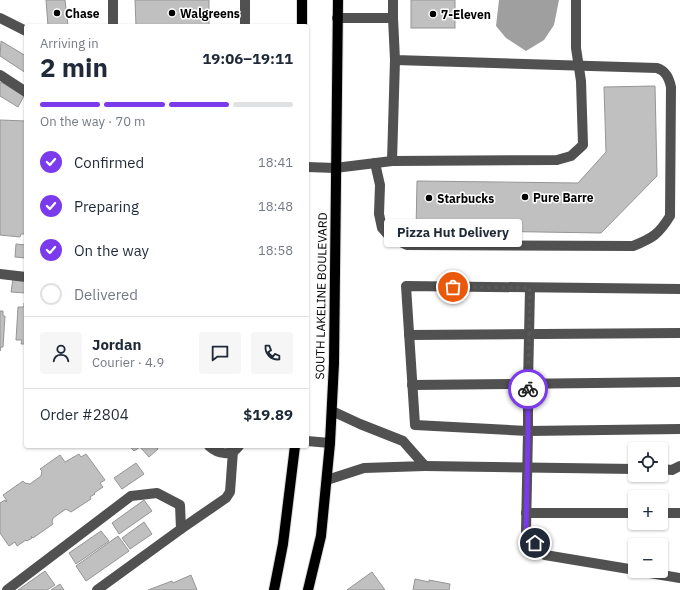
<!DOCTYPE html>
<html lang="en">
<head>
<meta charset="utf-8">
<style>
	body { margin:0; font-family:"IBM Plex Sans",sans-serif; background:#f6f6f7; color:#1f2937; height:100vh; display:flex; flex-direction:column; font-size:15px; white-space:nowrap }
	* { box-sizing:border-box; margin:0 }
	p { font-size:13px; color:#747a83 }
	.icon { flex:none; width:22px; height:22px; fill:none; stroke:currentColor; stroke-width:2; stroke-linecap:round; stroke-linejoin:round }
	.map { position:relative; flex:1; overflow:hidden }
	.side { position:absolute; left:24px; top:24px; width:285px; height:424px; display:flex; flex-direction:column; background:#fff; border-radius:4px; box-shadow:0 1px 3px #0004 }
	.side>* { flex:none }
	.fabs { position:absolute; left:628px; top:442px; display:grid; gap:8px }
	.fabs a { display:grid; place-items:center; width:40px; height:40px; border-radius:4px; background:#fff; box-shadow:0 1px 3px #0004; font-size:20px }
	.pin { position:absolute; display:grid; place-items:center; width:34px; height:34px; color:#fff; margin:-17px; border:2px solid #fff; border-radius:50%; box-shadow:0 1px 4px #0007 }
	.courier { position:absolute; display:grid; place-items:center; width:40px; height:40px; margin:-20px; border:3px solid #7c3aed; border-radius:50%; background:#fff; color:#222; box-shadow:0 1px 5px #0007 }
	.bubble { position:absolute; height:28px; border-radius:4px; background:#fff; box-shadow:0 1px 3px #0004; font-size:13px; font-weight:800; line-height:28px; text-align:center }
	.summary em { font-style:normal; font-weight:800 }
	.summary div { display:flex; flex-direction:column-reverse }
	.summary { display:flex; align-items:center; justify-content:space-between; height:68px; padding:0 16px }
	h1 { font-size:26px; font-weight:800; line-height:30px }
	.bar { display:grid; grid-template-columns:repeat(4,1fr); gap:6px 4px; align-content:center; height:48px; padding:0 16px }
	.bar i { height:5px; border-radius:3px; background:#e0e1e3 }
	.bar .on { background:#7c3aed }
	.bar p { grid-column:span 4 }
	.line { display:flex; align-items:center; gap:10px; padding:0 16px; border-top:1px solid #e0e1e3 }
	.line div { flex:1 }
	.round { display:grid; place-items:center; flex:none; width:42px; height:42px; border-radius:4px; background:#f6f6f7 }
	ol { padding:0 16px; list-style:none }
	li { display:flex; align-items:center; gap:12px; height:44px }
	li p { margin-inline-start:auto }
	li .icon { padding:4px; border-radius:50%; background:#7c3aed; color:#fff; stroke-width:4 }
	li:last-child { color:#747a83 }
	li i { width:22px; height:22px; border:2px solid #e0e1e3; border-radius:50% }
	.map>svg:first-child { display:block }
	.water { fill:#9f9f9f }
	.building { fill:#c0c0c0; stroke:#959595 }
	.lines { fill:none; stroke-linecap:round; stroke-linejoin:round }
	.major-casing { stroke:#dbdbdb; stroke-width:12 }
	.minor { stroke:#515151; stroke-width:10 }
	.major { stroke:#000; stroke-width:10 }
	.done { stroke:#595959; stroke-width:4; stroke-dasharray:0 7.2 }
	.route { stroke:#7c3aed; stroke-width:5 }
	.poi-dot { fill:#000; stroke:#fff; stroke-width:1.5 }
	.labels { text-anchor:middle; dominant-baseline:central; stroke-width:3; stroke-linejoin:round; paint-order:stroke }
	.poi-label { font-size:12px; font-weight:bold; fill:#000; stroke:#fff; text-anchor:start }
	.street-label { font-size:12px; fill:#000; stroke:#fff }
</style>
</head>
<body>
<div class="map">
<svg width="680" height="590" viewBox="0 0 680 590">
	<rect width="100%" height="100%" fill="#fff"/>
	<path class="water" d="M499 0H559L554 25 544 40 526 51 506 38 496 26Z"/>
	<g class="building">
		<path d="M46 0H65L68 26H48Z"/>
		<path d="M135 0H209V26H136Z"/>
		<rect x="411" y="0" width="44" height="28"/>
		<path d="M1 41 26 56V73L0 56Z"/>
		<path d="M1 82 24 96 18 107 0 96V84Z"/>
		<path d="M655 86 657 176 601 233 416 230 417 181 578 183 606 152 604 87Z"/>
		<path d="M0 120 26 121V215L25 234H21L20 237 0 235Z"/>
		<path d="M16 244 26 245V258L15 257Z"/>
		<path d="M13 279 26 280V293L11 292Z"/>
		<path d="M24 303H26V344H21L22 340H16L18 307H24Z"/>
		<path d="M0 311H3V316H5L3 347H1L0 351Z"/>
		<path d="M129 446H156L158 449 149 457 140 447 134 451Z"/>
		<path d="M79 454 81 457 86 454 105 480 100 483 103 487 94 493 95 494 90 497 91 499 71 512 66 509 53 518 52 522 53 524 33 538 31 536 32 538 27 541 26 540 17 546 15 542 9 546 0 533V503L5 500 6 502 7 501 3 495 23 481 25 483 30 484 41 476 42 471 40 469 60 455 65 462Z"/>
		<path d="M136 463 144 474 122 489 114 478Z"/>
		<path d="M144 500 152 511 119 534 112 523Z"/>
		<path d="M144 522 152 534 130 549 122 538Z"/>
		<path d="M101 531 109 541 76 564 69 553Z"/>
		<path d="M118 536 129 551 86 581 76 566Z"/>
		<path d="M45 571 55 585 47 590H18Z"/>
		<path d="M372 572 385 590H347L365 577Z"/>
		<path d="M191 575 197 590H148L172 581 173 583Z"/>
		<path d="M415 579 429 582V580L450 584 449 590H413Z"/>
		<path d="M60 584 64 590H51Z"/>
	</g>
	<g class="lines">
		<g class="major-casing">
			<g id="major">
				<path d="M302 26V0"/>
				<path d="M274 590 283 544 295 446"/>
				<path d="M308 590 321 536 330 443 334 363 338 0"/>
			</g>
		</g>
		<g class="minor">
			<path d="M245 0V26"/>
			<path d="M393 0V18"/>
			<path d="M0 18 26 31"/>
			<path d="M337 18H393L395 60 657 68C666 71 669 78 671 87L670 216C659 234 653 238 633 246L407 245 390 237 382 228 379 214 380 185 375 163"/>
			<path d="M113 26V0"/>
			<path d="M0 75 26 92"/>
			<path d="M392 161 395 60"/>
			<path d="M307 167 335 168 392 161 557 160 571 156 583 145 581 81 576 48V0"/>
			<path d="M0 274 26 277"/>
			<path d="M530 288 528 384V431L680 429"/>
			<path d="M409 335 680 333"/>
			<path d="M412 385 680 382"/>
			<path d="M307 441 330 443"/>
			<path d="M209 446C218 454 231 457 239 446"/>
			<path d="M425 466 635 469"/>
			<path d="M661 469 672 470 680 466"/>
			<path d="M327 480 364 468 425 466 403 441 360 424 332 411"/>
			<path d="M526 513H635"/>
			<path d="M661 513H680"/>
			<path d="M181 529 226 498 230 492 233 451"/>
			<path d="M635 570 545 555 526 532 528 431 415 425 406 286 680 289"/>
			<path d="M638 571 680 578"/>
			<path d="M7 590 131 496 157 493 180 505 181 529 97 590"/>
		</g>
		<use href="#major" class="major"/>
	</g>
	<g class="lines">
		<path class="done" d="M453 287 530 288 528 389"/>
		<path class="route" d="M528 389V431L526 532 535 543"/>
	</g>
	<g class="poi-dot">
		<circle cx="57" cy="13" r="4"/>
		<circle cx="172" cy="13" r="4"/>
		<circle cx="433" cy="14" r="4"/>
		<circle cx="525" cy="197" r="4"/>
		<circle cx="429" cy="198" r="4"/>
	</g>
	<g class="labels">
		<g class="poi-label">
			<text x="65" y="13">Chase</text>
			<text x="180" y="13">Walgreens</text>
			<text x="441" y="14">7-Eleven</text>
			<text x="533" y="197">Pure Barre</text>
			<text x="437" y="198">Starbucks</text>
		</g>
		<g class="street-label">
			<text transform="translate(321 296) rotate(-89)">SOUTH LAKELINE BOULEVARD</text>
		</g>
	</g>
</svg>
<div class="fabs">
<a><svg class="icon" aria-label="locate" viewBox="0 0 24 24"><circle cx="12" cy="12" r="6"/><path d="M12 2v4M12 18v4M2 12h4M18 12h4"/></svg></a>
<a>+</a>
<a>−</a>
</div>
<div class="pin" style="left:453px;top:287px;background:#ea580c"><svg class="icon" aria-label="bag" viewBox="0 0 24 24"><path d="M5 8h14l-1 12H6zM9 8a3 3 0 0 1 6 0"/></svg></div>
<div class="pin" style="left:535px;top:543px;background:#1f2937"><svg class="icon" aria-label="home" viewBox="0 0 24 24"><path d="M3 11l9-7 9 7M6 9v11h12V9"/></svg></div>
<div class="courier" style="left:528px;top:389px"><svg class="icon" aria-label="bike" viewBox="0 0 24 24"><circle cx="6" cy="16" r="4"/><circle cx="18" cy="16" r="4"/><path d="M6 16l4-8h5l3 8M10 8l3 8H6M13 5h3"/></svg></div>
<div class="bubble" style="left:384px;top:219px;width:138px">Pizza Hut Delivery</div>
<section class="side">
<div class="summary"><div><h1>2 min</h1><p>Arriving in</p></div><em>19:06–19:11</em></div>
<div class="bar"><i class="on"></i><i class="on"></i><i class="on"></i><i></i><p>On the way · 70 m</p></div>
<ol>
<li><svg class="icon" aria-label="check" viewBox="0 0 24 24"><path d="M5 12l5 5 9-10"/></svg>Confirmed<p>18:41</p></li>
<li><svg class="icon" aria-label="check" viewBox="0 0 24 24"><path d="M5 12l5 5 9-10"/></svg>Preparing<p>18:48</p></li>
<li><svg class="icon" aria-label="check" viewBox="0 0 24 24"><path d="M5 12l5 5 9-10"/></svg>On the way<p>18:58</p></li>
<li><i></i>Delivered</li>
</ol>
<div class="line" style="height:72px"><a class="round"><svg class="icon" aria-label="person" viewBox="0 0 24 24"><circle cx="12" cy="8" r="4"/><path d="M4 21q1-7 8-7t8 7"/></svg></a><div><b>Jordan</b><p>Courier · 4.9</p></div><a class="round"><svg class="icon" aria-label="chat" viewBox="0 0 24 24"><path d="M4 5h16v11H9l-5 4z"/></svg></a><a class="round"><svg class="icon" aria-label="phone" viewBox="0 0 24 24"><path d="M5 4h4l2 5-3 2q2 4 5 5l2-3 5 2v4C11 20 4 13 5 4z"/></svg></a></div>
<div class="line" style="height:52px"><div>Order #2804</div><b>$19.89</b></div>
</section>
</div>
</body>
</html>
